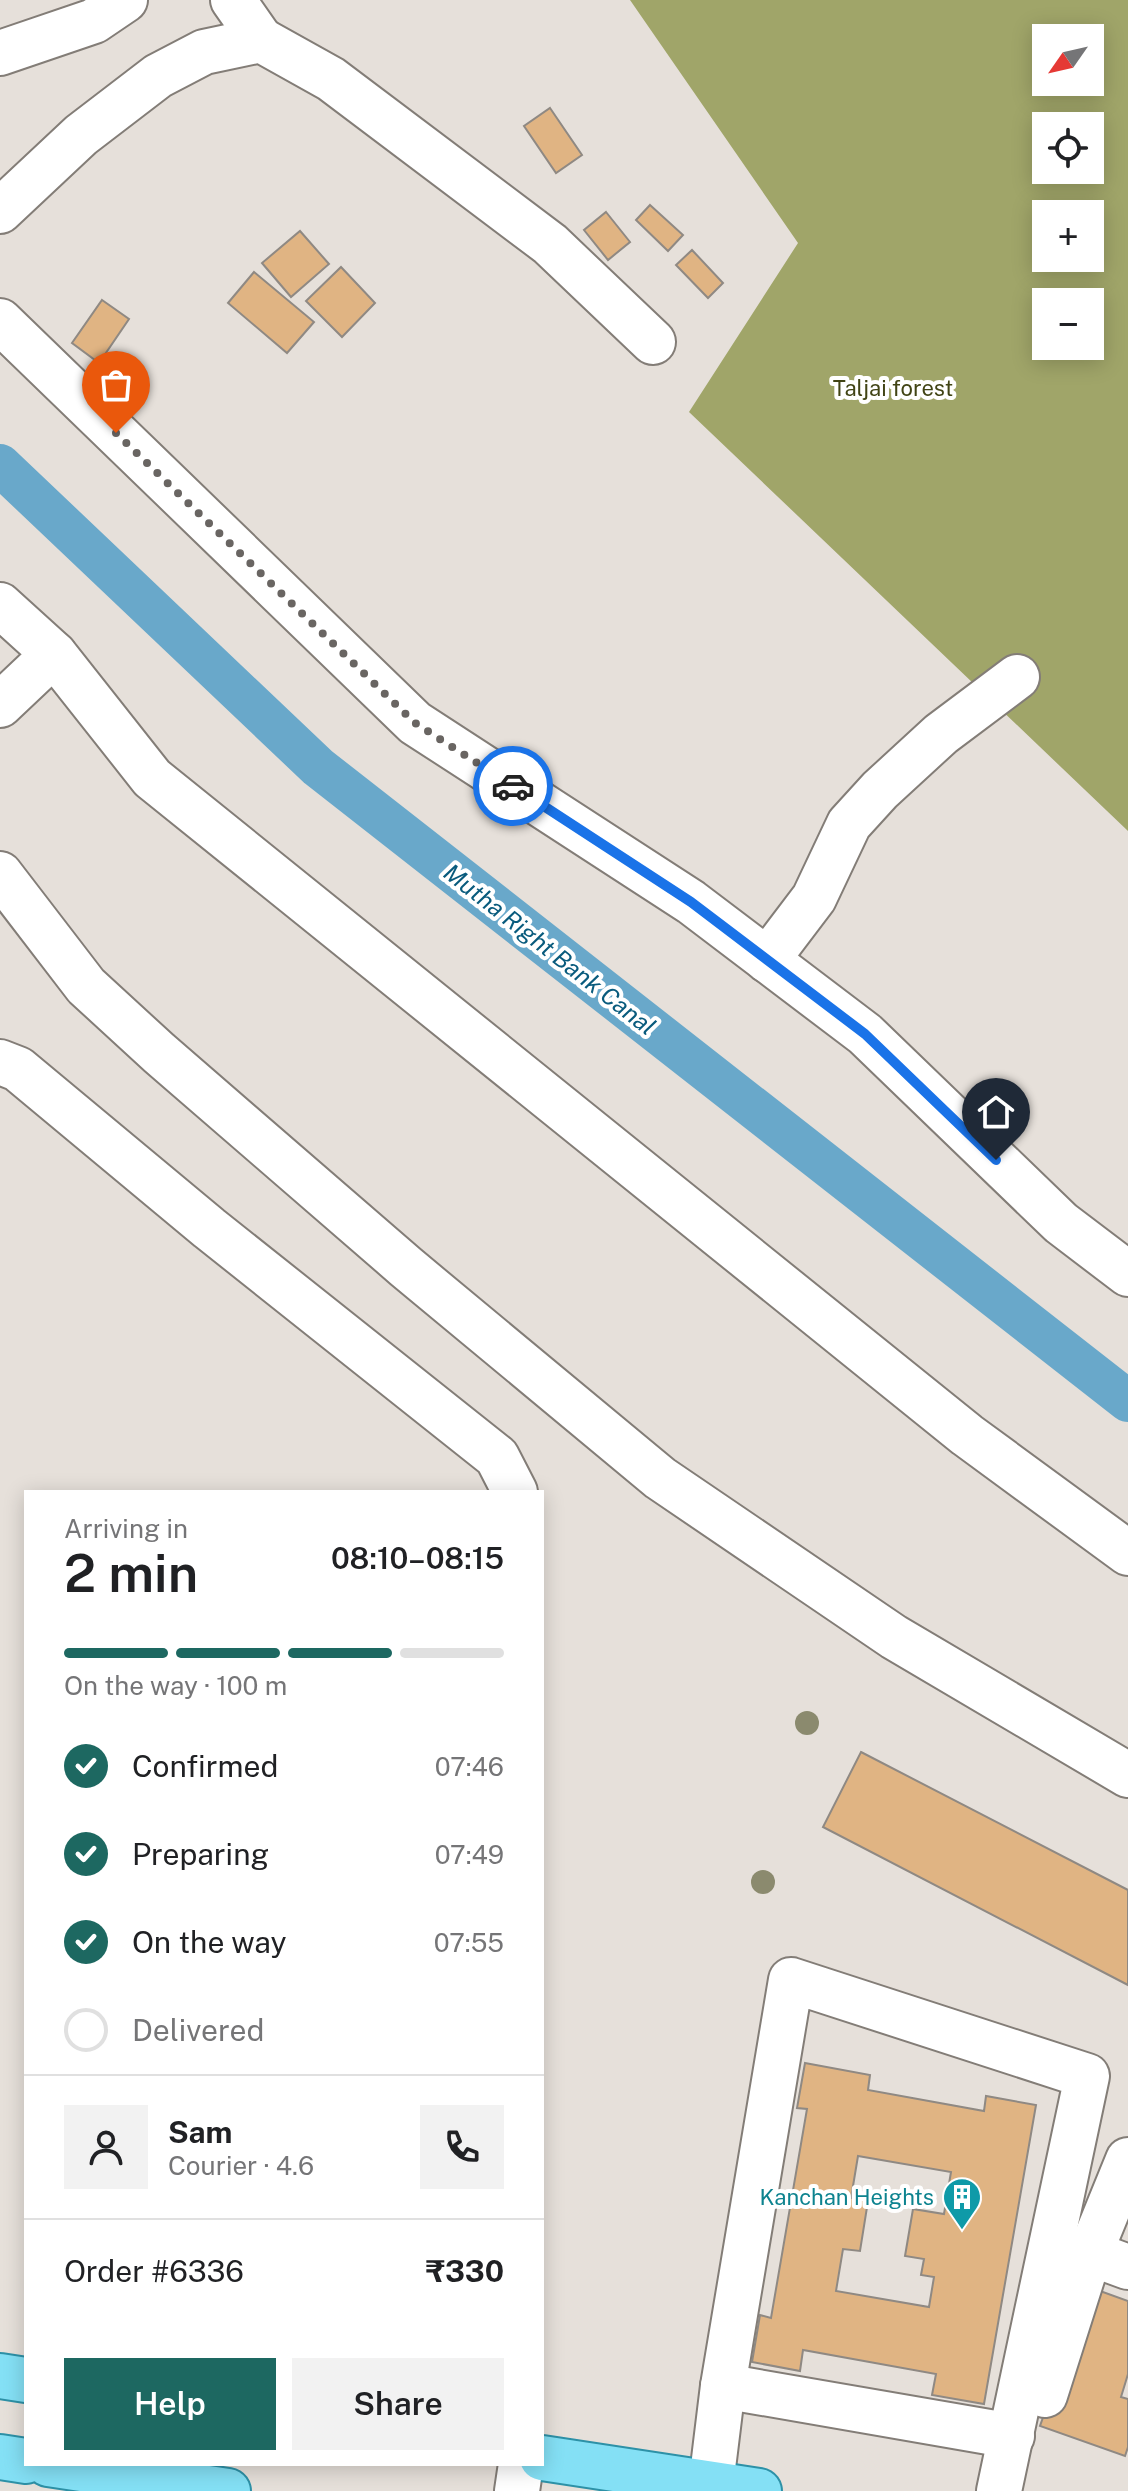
<!DOCTYPE html>
<html lang="en">
<head>
<meta charset="utf-8">
<style>
	body { margin:0; font-family:"Public Sans",sans-serif; background:#f2f2f2; color:#202124; height:100vh; display:flex; flex-direction:column; font-size:30px; white-space:nowrap }
	* { box-sizing:border-box; margin:0 }
	p { font-size:26px; color:#757577 }
	.icon { flex:none; width:44px; height:44px; fill:none; stroke:currentColor; stroke-width:2; stroke-linecap:round; stroke-linejoin:round }
	.map { position:relative; flex:1; overflow:hidden }
	.drawer { position:absolute; left:24px; top:1490px; width:520px; height:976px; display:flex; flex-direction:column; background:#fff; border-radius:0px; box-shadow:0 4px 20px #0003 }
	.drawer>* { flex:none }
	.needle { width:52px; rotate:236deg }
	.controls { position:absolute; left:1032px; top:24px; display:grid; gap:16px }
	.controls a { display:grid; place-items:center; width:72px; height:72px; border-radius:0px; background:#fff; box-shadow:0 4px 20px #0003; font-size:40px }
	.pin { position:absolute; display:grid; place-items:center; width:68px; height:68px; color:#fff; margin:-82px -34px; border-radius:50% 50% 50% 0; rotate:-45deg; box-shadow:0 0 8px #0007 }
	.pin .icon { rotate:45deg }
	.courier { position:absolute; display:grid; place-items:center; width:80px; height:80px; margin:-40px; border:6px solid #1a73e8; border-radius:50%; background:#fff; color:#222; box-shadow:0 2px 10px #0007 }
	.overview em { font-style:normal; font-weight:600 }
	.overview div { display:flex; flex-direction:column-reverse }
	.overview { display:flex; align-items:center; justify-content:space-between; height:136px; padding:0 40px }
	h1 { font-size:52px; font-weight:600; line-height:60px }
	.bar { display:grid; grid-template-columns:repeat(4,1fr); gap:12px 8px; align-content:center; height:96px; padding:0 40px }
	.bar i { height:10px; border-radius:6px; background:#e0e0e0 }
	.bar .selected { background:#1d6861 }
	.bar p { grid-column:span 4 }
	.line { display:flex; align-items:center; gap:20px; padding:0 40px; border-top:2px solid #e0e0e0 }
	.line div { flex:1 }
	.round { display:grid; place-items:center; flex:none; width:84px; height:84px; border-radius:0px; background:#f2f2f2 }
	ol { padding:0 40px; list-style:none }
	li { display:flex; align-items:center; gap:24px; height:88px }
	li p { margin-inline-start:auto }
	li .icon { padding:8px; border-radius:50%; background:#1d6861; color:#fff; stroke-width:4 }
	li:last-child { color:#757577 }
	li i { width:44px; height:44px; border:4px solid #e0e0e0; border-radius:50% }
	.action { display:flex; gap:16px; margin-top:auto; padding:16px 40px }
	.action a { flex:1; height:92px; border-radius:0px; background:#1d6861; color:#fff; font-size:32px; font-weight:600; line-height:92px; text-align:center }
	.action a+a { background:#f2f2f2; color:#202124 }
	.map>svg:first-child { display:block }
	.forest { fill:#a0a569; fill-rule:evenodd }
	.lines { fill:none; stroke-linecap:round; stroke-linejoin:round }
	.canal { stroke:#69a8ca; stroke-width:42 }
	.building { fill:#e0b483; stroke:#8f8983; stroke-width:2; fill-rule:evenodd }
	.minor-casing { stroke:#837d77; stroke-width:48 }
	.major-casing { stroke:#2d91a7; stroke-width:48 }
	.minor { stroke:#fff; stroke-width:44 }
	.major { stroke:#84e0f5; stroke-width:44 }
	.tree { fill:#8b8a6e }
	.done { stroke:#696562; stroke-width:8; stroke-dasharray:0 14.4 }
	.route { stroke:#1a73e8; stroke-width:10 }
	.labels { text-anchor:middle; dominant-baseline:central; stroke-width:8; stroke-linejoin:round; paint-order:stroke }
	.park-label { font-size:22px; fill:#414415; stroke:#fff }
	.culture-label { font-size:22px; fill:#0d838f; stroke:#fff; text-anchor:end }
	.water-label { font-size:24px; font-style:italic; fill:#095b7d; stroke:#fff }
</style>
</head>
<body>
<div class="map">
<svg width="1128" height="2491" viewBox="0 0 1128 2491">
	<rect width="100%" height="100%" fill="#e6e0da"/>
	<path class="forest" d="M630 0H1128V831L689 412 798 243ZM1046 38H1090V82H1046ZM1046 126H1090V170H1046ZM1046 214H1090V258H1046ZM1046 302H1090V346H1046Z"/>
	<g class="lines">
		<path class="canal" d="M0 465 318 767 1128 1401"/>
	</g>
	<g class="building">
		<path d="M550 108 582 155 556 173 524 126Z"/>
		<path d="M650 205 683 235 668 251 636 220Z"/>
		<path d="M606 212 630 242 608 260 584 230Z"/>
		<path d="M300 231 329 264 291 297 262 263Z"/>
		<path d="M692 250 723 283 708 298 676 265Z"/>
		<path d="M341 267 375 303 342 337 306 301Z"/>
		<path d="M254 272 314 322 287 353 228 303Z"/>
		<path d="M102 300 129 319 99 363 72 343Z"/>
		<path d="M861 1752 1128 1890V1985L823 1827Z"/>
		<path d="M805 2063 870 2075 868 2090 984 2111 986 2096 1036 2105 984 2404 932 2395 936 2374 803 2350 800 2371 752 2362 760 2315 771 2318 807 2109 797 2108ZM858 2156 951 2172 944 2214 913 2209 905 2256 924 2259 921 2275 934 2277 929 2307 836 2291 843 2249 860 2251 868 2201 851 2198Z"/>
		<path d="M1089 2287 1128 2301V2374L1121 2397 1128 2399V2447L1125 2456 1040 2426Z"/>
	</g>
	<g class="lines">
		<g class="minor-casing">
			<g id="minor">
				<path d="M233 0 261 40"/>
				<path d="M0 53 94 21 125 0"/>
				<path d="M0 211 81 135 158 76 204 52 261 40 331 79 550 244 653 342"/>
				<path d="M0 321 415 723 691 902 865 1034 1061 1223 1128 1274"/>
				<path d="M0 605 54 654 152 778 967 1435 1128 1553"/>
				<path d="M0 705 54 654"/>
				<path d="M0 874 86 986 159 1053 406 1267 660 1478 894 1637 1128 1775"/>
				<path d="M767 960 814 898 849 824 880 790 941 734 1017 677"/>
				<path d="M0 1062 18 1069 209 1228 497 1457 515 1492"/>
				<path d="M1090 2253 1128 2267"/>
				<path d="M723 2386 1012 2436"/>
				<path d="M1045 2395 1090 2253 1128 2160"/>
				<path d="M711 2484 723 2386 791 1980 1087 2076 999 2491"/>
				<path d="M517 2491 521 2464"/>
			</g>
		</g>
		<g class="major-casing">
			<g id="major">
				<path d="M0 2376 26 2380"/>
				<path d="M0 2457 26 2461"/>
				<path d="M542 2458 759 2491"/>
				<path d="M48 2464 228 2491"/>
			</g>
		</g>
		<use href="#minor" class="minor"/>
		<use href="#major" class="major"/>
	</g>
	<g class="tree">
		<circle cx="807" cy="1723" r="12"/>
		<circle cx="763" cy="1882" r="12"/>
	</g>
	<g class="lines">
		<path class="done" d="M116 433 415 723 513 786"/>
		<path class="route" d="M513 786 691 902 865 1034 996 1160"/>
	</g>
	<defs>
		<g id="building-pin" transform="scale(2)"><path d="M0 17L-7.5 6A9.5 9.5 0 1 1 7.5 6Z" fill="#0f9aa8" stroke="#fff"/><path d="M-4-6H4V6H1V3H-1V6H-4ZM-2.5-4.3h1.7v1.8h-1.7ZM.8-4.3h1.7v1.8H.8ZM-2.5-1h1.7V.8h-1.7ZM.8-1h1.7V.8H.8Z" fill="#fff"/></g>
	</defs>
	<g fill-rule="evenodd">
		<use href="#building-pin" x="962" y="2197"/>
	</g>
	<g class="labels">
		<g class="park-label">
			<text x="893" y="388">Taljai forest</text>
		</g>
		<g class="culture-label">
			<text x="934" y="2197">Kanchan Heights</text>
		</g>
		<g class="water-label">
			<text transform="translate(550 949) rotate(38)">Mutha Right Bank Canal</text>
		</g>
	</g>
</svg>
<div class="controls">
<a><svg class="needle" viewBox="-14 -14 28 28"><path d="M0-13l5 13h-10z" fill="#e53935"/><path d="M0 13l5-13h-10z" fill="#757577"/></svg></a>
<a><svg class="icon" aria-label="locate" viewBox="0 0 24 24"><circle cx="12" cy="12" r="6"/><path d="M12 2v4M12 18v4M2 12h4M18 12h4"/></svg></a>
<a>+</a>
<a>−</a>
</div>
<div class="pin" style="left:116px;top:433px;background:#ea580c"><svg class="icon" aria-label="bag" viewBox="0 0 24 24"><path d="M5 8h14l-1 12H6zM9 8a3 3 0 0 1 6 0"/></svg></div>
<div class="pin" style="left:996px;top:1160px;background:#1f2937"><svg class="icon" aria-label="home" viewBox="0 0 24 24"><path d="M3 11l9-7 9 7M6 9v11h12V9"/></svg></div>
<div class="courier" style="left:513px;top:786px"><svg class="icon" aria-label="car" viewBox="0 0 24 24"><path d="M5 17H2v-5l4-1 3-4h7l3 4 3 1v5h-3M9 17h6M6 11h13"/><circle cx="7" cy="17" r="2"/><circle cx="17" cy="17" r="2"/></svg></div>
<section class="drawer">
<div class="overview"><div><h1>2 min</h1><p>Arriving in</p></div><em>08:10–08:15</em></div>
<div class="bar"><i class="selected"></i><i class="selected"></i><i class="selected"></i><i></i><p>On the way · 100 m</p></div>
<ol>
<li><svg class="icon" aria-label="check" viewBox="0 0 24 24"><path d="M5 12l5 5 9-10"/></svg>Confirmed<p>07:46</p></li>
<li><svg class="icon" aria-label="check" viewBox="0 0 24 24"><path d="M5 12l5 5 9-10"/></svg>Preparing<p>07:49</p></li>
<li><svg class="icon" aria-label="check" viewBox="0 0 24 24"><path d="M5 12l5 5 9-10"/></svg>On the way<p>07:55</p></li>
<li><i></i>Delivered</li>
</ol>
<div class="line" style="height:144px"><a class="round"><svg class="icon" aria-label="person" viewBox="0 0 24 24"><circle cx="12" cy="8" r="4"/><path d="M4 21q1-7 8-7t8 7"/></svg></a><div><b>Sam</b><p>Courier · 4.6</p></div><a class="round"><svg class="icon" aria-label="phone" viewBox="0 0 24 24"><path d="M5 4h4l2 5-3 2q2 4 5 5l2-3 5 2v4C11 20 4 13 5 4z"/></svg></a></div>
<div class="line" style="height:104px"><div>Order #6336</div><b>₹330</b></div>
<div class="action"><a>Help</a><a>Share</a></div>
</section>
</div>
</body>
</html>
